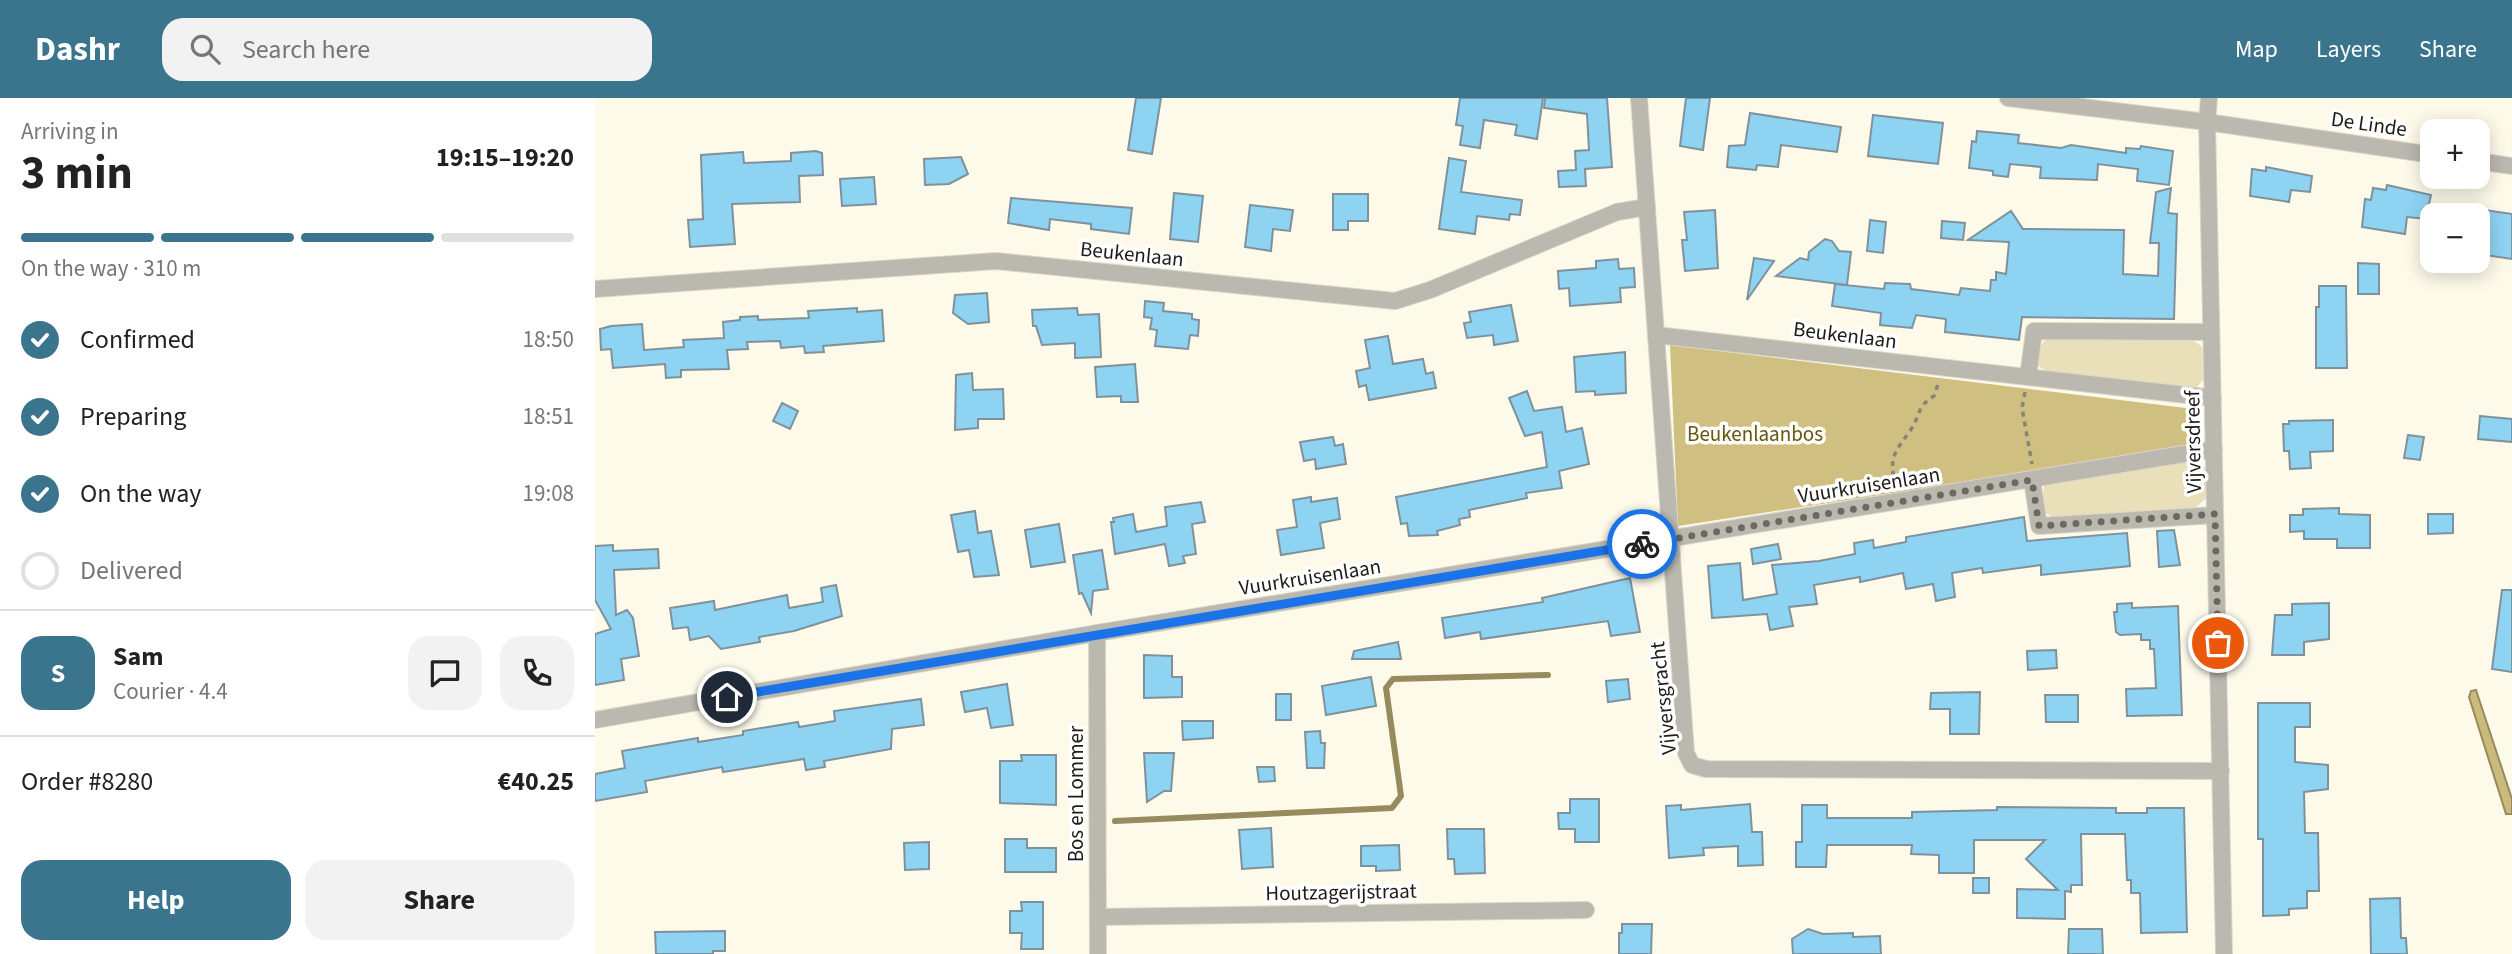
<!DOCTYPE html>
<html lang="en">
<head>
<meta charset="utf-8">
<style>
	body { margin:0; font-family:"Source Sans 3",sans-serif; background:#f2f2f2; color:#222; height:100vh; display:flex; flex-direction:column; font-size:26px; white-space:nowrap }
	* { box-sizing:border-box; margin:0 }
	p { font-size:23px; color:#767676 }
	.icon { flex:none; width:38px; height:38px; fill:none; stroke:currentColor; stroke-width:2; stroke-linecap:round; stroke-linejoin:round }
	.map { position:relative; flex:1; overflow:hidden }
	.drawer { display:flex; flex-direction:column; background:#fff; width:595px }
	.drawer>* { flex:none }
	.tools { position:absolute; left:1825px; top:21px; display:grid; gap:14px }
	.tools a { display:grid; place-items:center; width:70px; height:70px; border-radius:14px; background:#fff; box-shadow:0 4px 18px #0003; font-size:35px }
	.pin { position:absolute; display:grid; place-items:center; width:60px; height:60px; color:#fff; margin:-30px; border:4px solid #fff; border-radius:50%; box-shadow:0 2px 7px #0007 }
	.courier { position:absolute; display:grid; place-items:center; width:70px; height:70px; margin:-35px; border:5px solid #1a73e8; border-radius:50%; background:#fff; color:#222; box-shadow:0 2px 9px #0007 }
	.headline em { font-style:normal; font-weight:700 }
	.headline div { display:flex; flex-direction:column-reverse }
	.headline { display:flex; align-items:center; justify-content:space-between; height:119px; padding:0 21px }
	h1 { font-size:46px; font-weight:700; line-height:52px }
	.bar { display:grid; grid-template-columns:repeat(4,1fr); gap:10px 7px; align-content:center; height:84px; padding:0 21px }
	.bar i { height:9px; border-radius:5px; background:#e0e0e0 }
	.bar .selected { background:#3a748d }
	.bar p { grid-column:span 4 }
	.line { display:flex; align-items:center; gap:18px; padding:0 21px; border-top:2px solid #e0e0e0 }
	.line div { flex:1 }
	.round { display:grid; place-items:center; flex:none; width:74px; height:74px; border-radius:21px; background:#f2f2f2 }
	ol { padding:0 21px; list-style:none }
	li { display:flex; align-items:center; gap:21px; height:77px }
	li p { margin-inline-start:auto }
	li .icon { padding:7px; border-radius:50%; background:#3a748d; color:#fff; stroke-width:4 }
	li:last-child { color:#767676 }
	li i { width:38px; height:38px; border:4px solid #e0e0e0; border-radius:50% }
	.primary-button { display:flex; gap:14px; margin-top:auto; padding:14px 21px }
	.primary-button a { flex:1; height:80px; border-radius:21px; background:#3a748d; color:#fff; font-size:28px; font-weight:700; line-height:80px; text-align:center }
	.primary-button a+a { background:#f2f2f2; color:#222 }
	header { display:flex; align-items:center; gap:42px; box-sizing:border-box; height:98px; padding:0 35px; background:#3a748d; color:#fff }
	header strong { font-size:33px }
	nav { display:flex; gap:38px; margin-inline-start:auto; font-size:24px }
	.search { width:490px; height:63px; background:#f2f2f2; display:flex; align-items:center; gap:18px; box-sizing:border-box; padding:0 24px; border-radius:21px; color:#767676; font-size:26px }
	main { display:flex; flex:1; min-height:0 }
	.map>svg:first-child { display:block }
	.green { fill:#e9dfb9 }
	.forest { fill:#cfbf81 }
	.water { fill:#caba7c; stroke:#968b5d; stroke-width:2 }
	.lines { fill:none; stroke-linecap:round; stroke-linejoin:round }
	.stream { stroke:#968b5d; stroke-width:6 }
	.building { fill:#8ed3f2; stroke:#7f929c; stroke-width:2 }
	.minor-casing { stroke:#dad6c8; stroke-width:18 }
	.path { stroke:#878479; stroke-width:3.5; stroke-dasharray:5 5; stroke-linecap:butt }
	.minor { stroke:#bab8af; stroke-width:16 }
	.done { stroke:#6c6a60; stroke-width:7; stroke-dasharray:0 12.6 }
	.route { stroke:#1a73e8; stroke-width:9 }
	.labels { text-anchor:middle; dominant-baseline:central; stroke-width:7; stroke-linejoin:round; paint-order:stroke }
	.street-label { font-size:21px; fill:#1d1c15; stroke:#fff }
	.park-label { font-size:21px; fill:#67560b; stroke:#fff }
</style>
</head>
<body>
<header>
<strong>Dashr</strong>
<div class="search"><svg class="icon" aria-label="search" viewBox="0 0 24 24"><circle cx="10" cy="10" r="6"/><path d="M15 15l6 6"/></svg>Search here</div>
<nav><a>Map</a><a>Layers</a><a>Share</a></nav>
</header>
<main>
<section class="drawer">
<div class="headline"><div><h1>3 min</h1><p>Arriving in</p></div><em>19:15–19:20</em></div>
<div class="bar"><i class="selected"></i><i class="selected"></i><i class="selected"></i><i></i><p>On the way · 310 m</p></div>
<ol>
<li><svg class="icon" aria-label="check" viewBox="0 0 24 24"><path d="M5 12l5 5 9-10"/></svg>Confirmed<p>18:50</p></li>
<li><svg class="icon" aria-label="check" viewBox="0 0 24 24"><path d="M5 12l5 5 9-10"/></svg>Preparing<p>18:51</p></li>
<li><svg class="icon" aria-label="check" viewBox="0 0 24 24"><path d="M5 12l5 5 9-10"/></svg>On the way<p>19:08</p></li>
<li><i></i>Delivered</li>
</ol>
<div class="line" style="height:126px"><b class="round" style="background:#3a748d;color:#fff">S</b><div><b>Sam</b><p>Courier · 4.4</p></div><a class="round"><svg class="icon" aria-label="chat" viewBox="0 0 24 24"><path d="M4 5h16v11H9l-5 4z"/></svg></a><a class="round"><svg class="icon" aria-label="phone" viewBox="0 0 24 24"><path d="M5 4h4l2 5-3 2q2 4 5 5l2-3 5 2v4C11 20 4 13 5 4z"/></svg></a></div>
<div class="line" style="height:91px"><div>Order #8280</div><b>€40.25</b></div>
<div class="primary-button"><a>Help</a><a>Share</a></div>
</section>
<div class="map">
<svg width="1917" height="856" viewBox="0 0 1917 856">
	<rect width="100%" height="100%" fill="#fefaea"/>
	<g class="green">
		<path d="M1451 242H1598L1607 249 1610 280 1600 291 1452 273 1443 268 1442 250Z"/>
		<path d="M1599 361 1610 369 1614 398 1600 410 1457 419 1447 412 1449 387Z"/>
	</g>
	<path class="forest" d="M1075 247 1599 311 1598 349 1083 428Z"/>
	<path class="water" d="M1881 592 1917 701V716H1911L1874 599 1876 593Z"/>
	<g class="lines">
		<path class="stream" d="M520 723 797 710 806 698 791 590 798 581 953 577"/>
	</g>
	<g class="building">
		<path d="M541 0H566L557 56 533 52Z"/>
		<path d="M865 0H948L942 41 920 37 922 27 889 22 885 50 865 47 868 28 861 27Z"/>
		<path d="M950 0H1012L1017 69 990 71 991 88 964 89 963 73 981 72 980 53 994 52 992 16 949 10Z"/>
		<path d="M1091 0H1115L1108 52 1085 48Z"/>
		<path d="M1155 15 1246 29 1242 54 1186 47 1183 69 1162 67 1161 72 1132 69 1134 48 1150 47Z"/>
		<path d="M1278 17 1348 25 1343 66 1273 58Z"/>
		<path d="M1382 33 1424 37 1423 45 1466 50 1476 47 1531 55V50L1545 51 1546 48 1578 53 1574 87 1542 83 1543 71 1503 66 1502 82 1445 80 1446 69 1415 66 1413 79 1398 77V73L1374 70 1377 43 1381 44Z"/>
		<path d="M221 53 227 55 228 77 204 78 205 104 137 106 140 146 95 149 93 122 108 121 106 57 148 54 149 65 196 63V55Z"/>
		<path d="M366 59 373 76 354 86 330 87 329 61Z"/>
		<path d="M854 60 871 63 866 94 927 102 925 117 915 116 914 122 882 118 880 136 844 131Z"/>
		<path d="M1671 69 1717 78 1715 94 1696 92 1694 104 1655 98 1657 71 1671 73Z"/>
		<path d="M279 79 281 106 247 108 245 81Z"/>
		<path d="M1792 87 1836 97 1831 121 1812 119 1810 136 1767 129 1770 101 1776 102 1778 90 1791 92Z"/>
		<path d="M1576 90 1573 115 1582 116 1579 221 1427 219 1424 242 1350 234 1351 221 1321 217 1317 230 1285 227 1286 215 1237 208 1240 186 1289 191 1290 185 1315 186 1316 191 1364 197 1366 190 1395 193 1396 182H1401V174L1411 176 1414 144 1373 142 1416 113 1428 131 1529 132 1528 176 1563 178 1564 145H1555L1561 94Z"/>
		<path d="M579 95 608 98 603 144 575 141Z"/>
		<path d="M738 96H773V123H753V132H738Z"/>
		<path d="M416 100 537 110 534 136 496 131V126L455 121 454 132 413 125Z"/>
		<path d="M655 107 698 112 695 133 678 131 676 153 650 149Z"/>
		<path d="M1883 111 1917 116V161L1883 156Z"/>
		<path d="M1120 112 1123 170 1090 173 1087 142H1092L1089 114Z"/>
		<path d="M1275 122 1291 124 1288 155 1272 153Z"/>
		<path d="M1347 123 1370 125 1368 142 1346 140Z"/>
		<path d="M1230 141 1237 143 1244 153 1256 154 1252 187 1181 178 1205 160 1213 162 1214 154Z"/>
		<path d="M1159 160 1179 163 1152 202Z"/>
		<path d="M1023 161 1024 171 1039 170 1040 189 1025 190 1026 204 975 208 974 190 964 191 963 173 1001 170V163Z"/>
		<path d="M1763 165 1784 166V196H1763Z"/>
		<path d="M1724 188H1751L1752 270H1721V209H1724Z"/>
		<path d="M392 195 394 224 373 226 358 215 360 197Z"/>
		<path d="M550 203 569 205 568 213 597 216V221L604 222 603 238 595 237 593 251 560 248 562 232 555 231 557 220 549 219Z"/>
		<path d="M916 207 923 243 899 247 898 237 872 240 869 225 876 224 874 214Z"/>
		<path d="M262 210V214L287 212 289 243 228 248 229 254 210 255 209 248 186 250 185 243 152 244 153 251 132 252 134 271 86 272V279L71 280 70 266 18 270 16 251 6 252 5 231 16 228 47 226 49 252 89 249 88 242 129 240 128 224 145 222V219L163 218V222L214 220 213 213Z"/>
		<path d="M482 210 483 217 504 216 506 259 480 260V245L447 247 441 228H438L437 212Z"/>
		<path d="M793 238 798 266 828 261 831 276 838 274 841 290 774 302 771 287 764 289 761 273 775 270 770 242Z"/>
		<path d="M1030 254 1031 295 1000 297V293L981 294 979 259Z"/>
		<path d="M540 266 543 304H526V298L502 299 500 269Z"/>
		<path d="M377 275 378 292 408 291 409 321H383V330L360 332 361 277Z"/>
		<path d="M932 293 939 313 967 309 971 334 987 330 994 366 964 373 967 390 931 395 932 400 874 412 875 419 864 421 865 427 842 433 843 437 814 438 812 425 806 426 801 399 952 369 947 334 930 338 914 300Z"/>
		<path d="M187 305 203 313 195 331 178 323Z"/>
		<path d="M1885 318 1917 321V344L1883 341Z"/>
		<path d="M1738 322V353L1715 354 1716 370 1695 371 1694 353H1689L1688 326H1694V323Z"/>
		<path d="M1813 337 1829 339 1825 362 1809 360Z"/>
		<path d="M738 339 740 348 748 346 751 366 721 371 720 361 709 363 705 344Z"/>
		<path d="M716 399V404L742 400 745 421 725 425 729 450 686 457 682 432 702 429 698 402Z"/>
		<path d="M606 404 610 424 597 426 601 456 588 458 590 465 574 468 570 446 520 456 516 424H519L518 420 538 416 541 434 572 428 570 409Z"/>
		<path d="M1744 410V416L1775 417V450H1742V441H1709V433L1695 434V417H1708V411Z"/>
		<path d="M380 413 383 435 396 433 404 477 379 479 374 452 363 454 356 417Z"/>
		<path d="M1833 416H1858V435L1833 436Z"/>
		<path d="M1429 419 1432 443 1532 435 1535 468 1446 477V467L1388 475 1387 470 1357 475 1360 499 1341 503 1338 486 1311 491 1308 475 1265 484V479L1219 487 1222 506 1194 509 1198 528 1175 532 1172 516 1117 520 1113 468 1145 465 1148 502 1182 496 1177 467 1224 463 1260 456 1259 445 1278 442 1279 450 1311 444V439Z"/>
		<path d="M464 426 470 464 436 469 430 432Z"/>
		<path d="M1579 432 1585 467 1564 469 1562 433Z"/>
		<path d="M1183 446 1186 461 1158 466 1156 451Z"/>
		<path d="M18 447V453L63 451 64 470 19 472 21 517 32 512 38 520 44 558 26 561 29 582 0 587V536L16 531 0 502V448Z"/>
		<path d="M507 452 513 491 498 493 496 515 487 495 484 496 478 457Z"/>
		<path d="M1035 480 1045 534 1016 538 1013 523 886 541 885 534 850 540 847 520 948 504 947 500Z"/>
		<path d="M241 487 247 518 199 533 164 539 165 544 126 551 114 538 95 542 93 529 78 531 75 510 119 503 120 512 192 497 194 510 228 504 226 490Z"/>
		<path d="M1907 492H1917V574L1897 571Z"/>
		<path d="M1537 505V510L1583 508 1587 617 1532 618 1531 591 1561 590 1559 551H1555V542H1546V536L1525 537 1521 534 1519 514H1522V506Z"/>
		<path d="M1734 505V541L1709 544V557H1677L1680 517H1697V506Z"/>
		<path d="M803 544 806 561H757L759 553Z"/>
		<path d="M1461 552 1462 570 1433 572 1432 553Z"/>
		<path d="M549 557 577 558V579H587V599L549 600Z"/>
		<path d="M776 579 781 608 731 617 727 588Z"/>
		<path d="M1033 581 1035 601 1013 604 1011 583Z"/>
		<path d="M412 586 418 627 396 630 392 610 370 614 366 594Z"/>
		<path d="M1385 594 1384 636H1355V611H1335L1336 595Z"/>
		<rect x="681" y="596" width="15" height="26"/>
		<path d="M1450 597H1483V624H1451Z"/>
		<path d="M326 601 329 627 297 631 296 651 229 663 230 669 211 672 209 661 128 674 127 669 50 683 52 694 0 703V676L30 670 27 653 103 640V644L148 637V633L203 624 204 629 240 623 239 613Z"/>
		<path d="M1663 605H1715V629H1700V664L1733 667V691L1709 694 1710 735H1723L1724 793H1712V810L1694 811V817L1668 818V741H1663Z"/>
		<path d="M587 623H618V640L588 642Z"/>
		<path d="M725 633 726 645H730L729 670H712L710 634Z"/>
		<path d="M549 655H579L576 693H569L552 704Z"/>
		<path d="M426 657H461V707L405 705V663H427Z"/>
		<path d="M662 669H679L680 683 664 684Z"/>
		<path d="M975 701H1004V744H980V731H964L963 715H975Z"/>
		<path d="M1155 706 1157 734H1167L1168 767 1143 768V748L1108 750 1109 757 1074 760 1071 708 1086 707V712Z"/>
		<path d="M1207 707H1232V720H1317V714L1402 712V709L1521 710V715H1552V710H1589L1592 834 1546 835 1545 795H1536V782H1532L1530 736H1486L1487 787H1476V794L1470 793V821L1422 820V791L1463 792 1431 761 1450 742H1379V775H1344V757L1316 756 1317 747H1232L1231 769H1201V744H1207Z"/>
		<path d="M676 730 678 769 647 771 644 732Z"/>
		<path d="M852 731H889L890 775 860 776 859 761H853Z"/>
		<path d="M410 741H432V750H461V774H410Z"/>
		<path d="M334 744V771L310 772 309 745Z"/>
		<path d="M804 747 805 772 781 773V768H766V748Z"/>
		<rect x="1378" y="780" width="16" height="15"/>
		<path d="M1805 800 1806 840H1811L1812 856H1776L1775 801Z"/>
		<path d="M426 804H448V851H426L427 835H415V813H427Z"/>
		<path d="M1027 826H1057L1056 856H1024V835H1027Z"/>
		<path d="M1213 831 1228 836 1258 835V839L1285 838 1286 856H1198L1197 841Z"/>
		<path d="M1474 831H1507L1508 856H1473Z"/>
		<path d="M130 833V853H118V856H61L60 834Z"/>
	</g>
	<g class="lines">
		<g class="minor-casing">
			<g id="minor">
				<path d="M1044 0 1091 655 1097 667 1111 671 1626 673"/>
				<path d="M1413 0 1612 24 1838 57"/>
				<path d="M1614 0 1612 24 1629 856"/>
				<path d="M1883 63 1917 68"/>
				<path d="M0 191 401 163 800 203 835 192 1022 114 1052 109"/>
				<path d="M1061 237 1618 300"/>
				<path d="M1433 279 1439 233 1616 234"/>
				<path d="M1437 382 1444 428 1620 417"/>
				<path d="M502 535 503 856"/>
				<path d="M0 622 502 535 1619 351"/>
				<path d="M503 819 991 812"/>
			</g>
		</g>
		<g class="path">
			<path d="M1430 294 1427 310 1437 366"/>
			<path d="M1300 388C1294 359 1299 355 1315 333 1326 317 1321 309 1339 298L1343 286"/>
		</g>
		<use href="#minor" class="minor"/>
	</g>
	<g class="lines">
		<path class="done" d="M1047 446 1437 382 1444 428 1620 416 1623 545"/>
		<path class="route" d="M132 599 1047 446"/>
	</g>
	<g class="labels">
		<g class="street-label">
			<text transform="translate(1774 26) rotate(8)">De Linde</text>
			<text transform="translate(537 156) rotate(6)">Beukenlaan</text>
			<text transform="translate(1250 237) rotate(7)">Beukenlaan</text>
			<text transform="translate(1598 344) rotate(-91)">Vijversdreef</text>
			<text transform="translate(1274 387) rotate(-9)">Vuurkruisenlaan</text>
			<text transform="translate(715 479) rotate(-9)">Vuurkruisenlaan</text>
			<text transform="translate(1068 600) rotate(-96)">Vijversgracht</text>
			<text transform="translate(481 696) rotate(-90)">Bos en Lommer</text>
			<text transform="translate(746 794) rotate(-1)">Houtzagerijstraat</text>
		</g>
		<g class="park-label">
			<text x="1160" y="336">Beukenlaanbos</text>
		</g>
	</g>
</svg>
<div class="tools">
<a>+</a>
<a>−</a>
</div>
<div class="pin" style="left:1623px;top:545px;background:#ea580c"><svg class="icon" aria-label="bag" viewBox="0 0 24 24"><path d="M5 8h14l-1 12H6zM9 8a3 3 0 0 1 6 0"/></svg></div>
<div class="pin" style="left:132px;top:599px;background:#1f2937"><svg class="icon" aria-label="home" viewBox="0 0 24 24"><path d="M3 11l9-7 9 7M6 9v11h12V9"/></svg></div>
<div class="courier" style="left:1047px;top:446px"><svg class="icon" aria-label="bike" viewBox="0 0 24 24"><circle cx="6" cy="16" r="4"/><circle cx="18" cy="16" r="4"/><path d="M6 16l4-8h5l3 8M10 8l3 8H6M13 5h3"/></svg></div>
</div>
</main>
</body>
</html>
